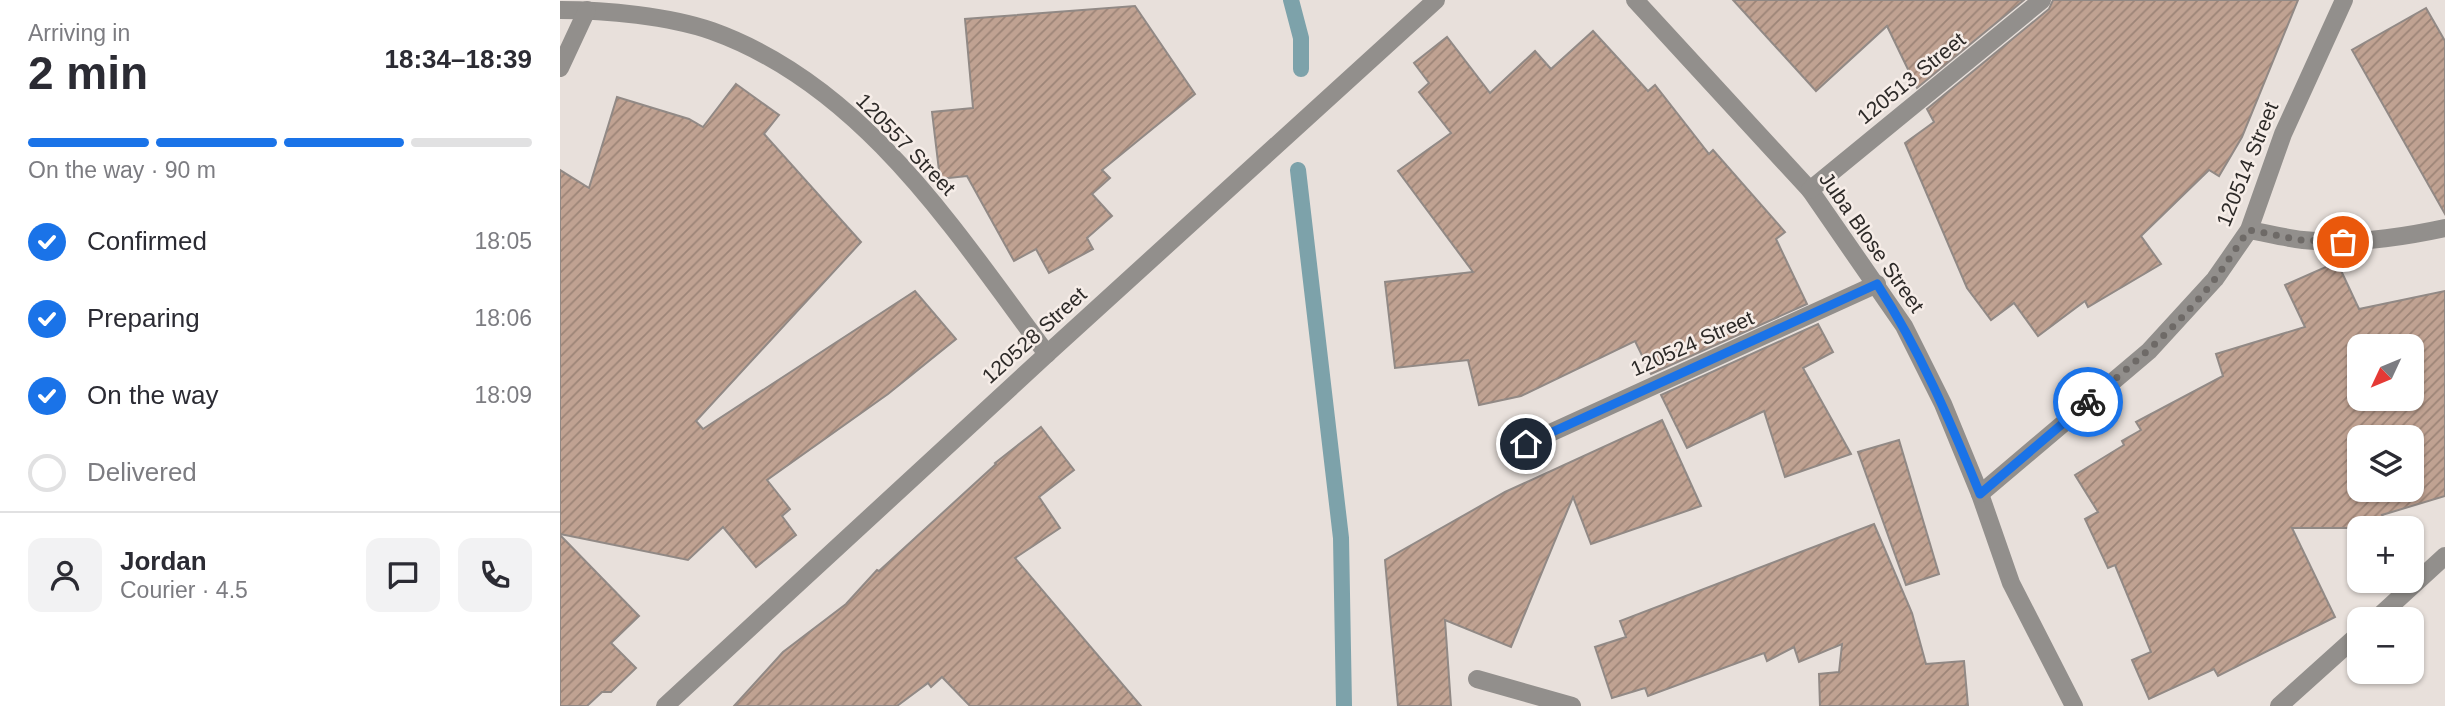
<!DOCTYPE html>
<html lang="en">
<head>
<meta charset="utf-8">
<style>
	body { margin:0; font-family:Arial,sans-serif; background:#f2f2f3; color:#2b2b33; height:100vh; display:flex; flex-direction:column; font-size:26px; white-space:nowrap }
	* { box-sizing:border-box; margin:0 }
	p { font-size:23px; color:#7c7c81 }
	.icon { flex:none; width:38px; height:38px; fill:none; stroke:currentColor; stroke-width:2; stroke-linecap:round; stroke-linejoin:round }
	.map { position:relative; flex:1; overflow:hidden }
	.panel { display:flex; flex-direction:column; background:#fff; width:560px }
	.panel>* { flex:none }
	.needle { width:46px; rotate:226deg }
	.controls { position:absolute; left:1787px; top:334px; display:grid; gap:14px }
	.controls a { display:grid; place-items:center; width:77px; height:77px; border-radius:14px; background:#fff; box-shadow:0 2px 5px #0004; font-size:35px }
	.pin { position:absolute; display:grid; place-items:center; width:60px; height:60px; color:#fff; margin:-30px; border:4px solid #fff; border-radius:50%; box-shadow:0 2px 7px #0007 }
	.courier { position:absolute; display:grid; place-items:center; width:70px; height:70px; margin:-35px; border:5px solid #1a73e8; border-radius:50%; background:#fff; color:#222; box-shadow:0 2px 9px #0007 }
	.overview em { font-style:normal; font-weight:600 }
	.overview div { display:flex; flex-direction:column-reverse }
	.overview { display:flex; align-items:center; justify-content:space-between; height:119px; padding:0 28px }
	h1 { font-size:46px; font-weight:600; line-height:52px }
	.bar { display:grid; grid-template-columns:repeat(4,1fr); gap:10px 7px; align-content:center; height:84px; padding:0 28px }
	.bar i { height:9px; border-radius:5px; background:#e1e1e2 }
	.bar .current { background:#1a73e8 }
	.bar p { grid-column:span 4 }
	.line { display:flex; align-items:center; gap:18px; padding:0 28px; border-top:2px solid #e1e1e2 }
	.line div { flex:1 }
	.round { display:grid; place-items:center; flex:none; width:74px; height:74px; border-radius:14px; background:#f2f2f3 }
	ol { padding:0 28px; list-style:none }
	li { display:flex; align-items:center; gap:21px; height:77px }
	li p { margin-inline-start:auto }
	li .icon { padding:7px; border-radius:50%; background:#1a73e8; color:#fff; stroke-width:4 }
	li:last-child { color:#7c7c81 }
	li i { width:38px; height:38px; border:4px solid #e1e1e2; border-radius:50% }
	main { display:flex; flex:1; min-height:0 }
	.map>svg:first-child { display:block }
	.lines { fill:none; stroke-linecap:round; stroke-linejoin:round }
	.stream { stroke:#7da2aa; stroke-width:16 }
	.building { fill:url(#building-hatch); stroke:#918985; stroke-width:2; fill-rule:evenodd }
	.minor { stroke:#928f8c; stroke-width:18 }
	.done { stroke:#6e6a67; stroke-width:7; stroke-dasharray:0 12.6 }
	.route { stroke:#1a73e8; stroke-width:9 }
	.labels { text-anchor:middle; dominant-baseline:central; stroke-width:5; stroke-linejoin:round; paint-order:stroke }
	.street-label { font-size:21px; fill:#2d2a28; stroke:#f6ede8 }
</style>
</head>
<body>
<main>
<section class="panel">
<div class="overview"><div><h1>2 min</h1><p>Arriving in</p></div><em>18:34–18:39</em></div>
<div class="bar"><i class="current"></i><i class="current"></i><i class="current"></i><i></i><p>On the way · 90 m</p></div>
<ol>
<li><svg class="icon" aria-label="check" viewBox="0 0 24 24"><path d="M5 12l5 5 9-10"/></svg>Confirmed<p>18:05</p></li>
<li><svg class="icon" aria-label="check" viewBox="0 0 24 24"><path d="M5 12l5 5 9-10"/></svg>Preparing<p>18:06</p></li>
<li><svg class="icon" aria-label="check" viewBox="0 0 24 24"><path d="M5 12l5 5 9-10"/></svg>On the way<p>18:09</p></li>
<li><i></i>Delivered</li>
</ol>
<div class="line" style="height:126px"><a class="round"><svg class="icon" aria-label="person" viewBox="0 0 24 24"><circle cx="12" cy="8" r="4"/><path d="M4 21q1-7 8-7t8 7"/></svg></a><div><b>Jordan</b><p>Courier · 4.5</p></div><a class="round"><svg class="icon" aria-label="chat" viewBox="0 0 24 24"><path d="M4 5h16v11H9l-5 4z"/></svg></a><a class="round"><svg class="icon" aria-label="phone" viewBox="0 0 24 24"><path d="M5 4h4l2 5-3 2q2 4 5 5l2-3 5 2v4C11 20 4 13 5 4z"/></svg></a></div>
</section>
<div class="map">
<svg width="1885" height="706" viewBox="0 0 1885 706">
	<defs>
		<pattern id="building-hatch" width="6" height="6" patternUnits="userSpaceOnUse" patternTransform="scale(1.75)"><rect width="6" height="6" fill="#c0a292"/><path d="M-1 1l2-2M0 6l6-6M5 7l2-2" fill="none" stroke="#9c8477"/></pattern>
	</defs>
	<rect width="100%" height="100%" fill="#e8e0db"/>
	<g class="lines">
		<g class="stream">
			<path d="M731 0 741 38V69"/>
			<path d="M738 170 781 538 784 706"/>
		</g>
	</g>
	<g class="building">
		<path d="M1173 0H1464L1357 88 1327 26 1256 91Z"/>
		<path d="M1493 0H1738L1682 137 1659 176 1649 170 1581 236 1601 264 1528 307 1525 301 1478 336 1454 303 1431 320 1407 288 1345 143 1374 122 1367 109 1489 9Z"/>
		<path d="M575 6 635 94 542 170 550 178 532 194 552 216 527 238 533 249 489 273 476 249 454 261 407 176 380 179 372 112 413 108 405 19Z"/>
		<path d="M1866 8 1885 41V214L1792 50Z"/>
		<path d="M1033 31 1088 91 1095 85 1149 154 1153 150 1225 232 1216 239 1247 304 1091 374 1075 341 961 396 919 405 908 360 835 368 825 282 913 272 838 171 891 133 859 92 869 83 854 63 887 37 930 93 975 51 991 69Z"/>
		<path d="M176 84 219 115 204 134 301 242 136 421 143 429 355 291 396 339 328 394 207 480 230 509 222 516 236 535 196 567 163 527 128 560 0 534V170L29 188 57 97 129 119 143 127Z"/>
		<path d="M1777 262 1799 309 1885 291V496L1822 515 1828 528H1732L1775 617 1658 676 1654 669 1589 699 1572 660 1591 652 1555 565 1548 568 1525 519 1538 512 1515 475 1564 445 1562 441 1581 430 1576 422 1663 376 1656 354 1745 327 1725 285ZM1799 346H1852V399H1799ZM1799 438H1852V490H1799Z"/>
		<path d="M1258 324 1273 352 1243 368 1291 454 1225 477 1204 411 1127 448 1101 395Z"/>
		<path d="M1102 420 1141 506 1031 544 1013 497 951 647 885 620 891 706H838L825 560 945 492Z"/>
		<path d="M481 427 514 470 479 497 500 528 455 558 581 706H410L382 677 371 687 368 683 337 706H174L223 652 286 604 317 570 319 571 436 464 435 463Z"/>
		<path d="M1339 440 1379 574 1346 585 1298 452Z"/>
		<path d="M1314 524 1352 613 1366 664 1404 661 1408 706H1260L1259 674 1279 672 1282 644 1239 662 1234 647 1207 661 1204 653 1088 696 1085 688 1052 698 1035 647 1066 637 1060 621Z"/>
		<path d="M0 535 79 616 51 643 76 668 51 692H42L27 706H0Z"/>
	</g>
	<g class="lines">
		<g class="minor">
			<path d="M1075 0 1250 190 1344 326 1383 404 1420 494 1451 583 1514 706"/>
			<path d="M0 10C46 10 109 16 152 31 303 85 395 231 487 354"/>
			<path d="M0 68 27 10"/>
			<path d="M1250 190 1482 0"/>
			<path d="M1689 230C1706 233 1725 238 1743 240 1790 245 1839 238 1885 228"/>
			<path d="M966 444 1317 284"/>
			<path d="M1420 494 1589 351 1655 279 1689 230 1723 134 1784 0"/>
			<path d="M1815 620 1885 556"/>
			<path d="M917 679 1012 706"/>
			<path d="M105 706 487 354 876 0"/>
			<path d="M1719 706 1799 634"/>
		</g>
	</g>
	<g class="lines">
		<path class="done" d="M1528 402C1573 364 1619 326 1655 279 1667 263 1677 246 1689 230L1741 240 1783 242"/>
		<path class="route" d="M966 444 1317 284C1360 350 1390 421 1420 494L1528 402"/>
	</g>
	<g class="labels">
		<g class="street-label">
			<text transform="translate(1351 78) rotate(-39)">120513 Street</text>
			<text transform="translate(346 144) rotate(46)">120557 Street</text>
			<text transform="translate(1687 164) rotate(-68)">120514 Street</text>
			<text transform="translate(1312 242) rotate(55)">Juba Blose Street</text>
			<text transform="translate(474 335) rotate(-42)">120528 Street</text>
			<text transform="translate(1132 343) rotate(-24)">120524 Street</text>
		</g>
	</g>
</svg>
<div class="controls">
<a><svg class="needle" viewBox="-14 -14 28 28"><path d="M0-13l5 13h-10z" fill="#e53935"/><path d="M0 13l5-13h-10z" fill="#7c7c81"/></svg></a>
<a><svg class="icon" aria-label="layers" viewBox="0 0 24 24"><path d="M12 4l9 5-9 5-9-5zM3 14l9 5 9-5"/></svg></a>
<a>+</a>
<a>−</a>
</div>
<div class="pin" style="left:1783px;top:242px;background:#ea580c"><svg class="icon" aria-label="bag" viewBox="0 0 24 24"><path d="M5 8h14l-1 12H6zM9 8a3 3 0 0 1 6 0"/></svg></div>
<div class="pin" style="left:966px;top:444px;background:#1f2937"><svg class="icon" aria-label="home" viewBox="0 0 24 24"><path d="M3 11l9-7 9 7M6 9v11h12V9"/></svg></div>
<div class="courier" style="left:1528px;top:402px"><svg class="icon" aria-label="bike" viewBox="0 0 24 24"><circle cx="6" cy="16" r="4"/><circle cx="18" cy="16" r="4"/><path d="M6 16l4-8h5l3 8M10 8l3 8H6M13 5h3"/></svg></div>
</div>
</main>
</body>
</html>
